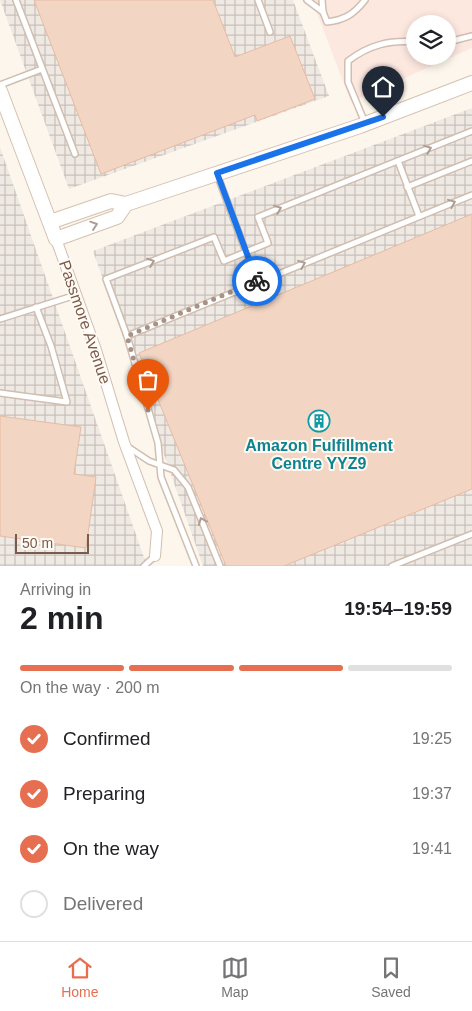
<!DOCTYPE html>
<html lang="en">
<head>
<meta charset="utf-8">
<style>
	body { margin:0; font-family:Helvetica,sans-serif; background:#f6f6f6; color:#202124; height:100vh; display:flex; flex-direction:column; font-size:19px; white-space:nowrap }
	* { box-sizing:border-box; margin:0 }
	p { font-size:16px; color:#757577 }
	.icon { flex:none; width:28px; height:28px; fill:none; stroke:currentColor; stroke-width:2; stroke-linecap:round; stroke-linejoin:round }
	.map { position:relative; height:566px; overflow:hidden }
	.panel { display:flex; flex-direction:column; background:#fff; flex:1 }
	.panel>* { flex:none }
	.buttons { position:absolute; left:406px; top:15px; display:grid; gap:10px }
	.buttons a { display:grid; place-items:center; width:50px; height:50px; border-radius:50%; background:#fff; box-shadow:0 2px 8px #0003; font-size:25px }
	.scale { position:absolute; left:15px; bottom:12px; width:74px; box-sizing:border-box; padding-left:5px; border:2px solid #7a5c4d; border-top:0; font-size:14px; line-height:18px; white-space:nowrap; color:#7a5c4d; -webkit-text-stroke:4px #fffaf3; paint-order:stroke }
	.pin { position:absolute; display:grid; place-items:center; width:42px; height:42px; color:#fff; margin:-51px -21px; border-radius:50% 50% 50% 0; rotate:-45deg; box-shadow:0 0 5px #0007 }
	.pin .icon { rotate:45deg }
	.courier { position:absolute; display:grid; place-items:center; width:50px; height:50px; margin:-25px; border:4px solid #1a73e8; border-radius:50%; background:#fff; color:#222; box-shadow:0 1px 6px #0007 }
	.head em { font-style:normal; font-weight:600 }
	.head div { display:flex; flex-direction:column-reverse }
	.head { display:flex; align-items:center; justify-content:space-between; height:85px; padding:0 20px }
	h1 { font-size:32px; font-weight:600; line-height:38px }
	.bar { display:grid; grid-template-columns:repeat(4,1fr); gap:8px 5px; align-content:center; height:60px; padding:0 20px }
	.bar i { height:6px; border-radius:4px; background:#e0e0e0 }
	.bar .current { background:#e76f51 }
	.bar p { grid-column:span 4 }
	ol { padding:0 20px; list-style:none }
	li { display:flex; align-items:center; gap:15px; height:55px }
	li p { margin-inline-start:auto }
	li .icon { padding:5px; border-radius:50%; background:#e76f51; color:#fff; stroke-width:4 }
	li:last-child { color:#757577 }
	li i { width:28px; height:28px; border:2px solid #e0e0e0; border-radius:50% }
	.tabs { display:flex; justify-content:space-around; align-items:center; height:70px; border-top:1px solid #e0e0e0; background:#fff; font-size:14px; color:#757577 }
	.tabs a { display:grid; justify-items:center; gap:2px }
	.tabs .current { color:#e76f51 }
	.map>svg:first-child { display:block }
	.commercial { fill:#fde8e0; fill-rule:evenodd }
	.industrial { fill:url(#industrial-grid) }
	.building { fill:#f3d5c3; stroke:#e6bba3 }
	.lines { fill:none; stroke-linecap:round; stroke-linejoin:round }
	.lane-casing { stroke:#d1beb0; stroke-width:8 }
	.street-casing { stroke:#d1beb0; stroke-width:12 }
	.secondary-casing { stroke:#d6c0b0; stroke-width:16 }
	.lane { stroke:#fff; stroke-width:5 }
	.street { stroke:#fff; stroke-width:10 }
	.secondary { stroke:#fff; stroke-width:14 }
	.oneway { stroke:#af9d94 }
	.done { stroke:#a89285; stroke-width:5; stroke-dasharray:0 9 }
	.route { stroke:#1a73e8; stroke-width:6 }
	.labels { text-anchor:middle; dominant-baseline:central; stroke-width:4; stroke-linejoin:round; paint-order:stroke }
	.street-label { font-size:16px; fill:#7a5c4d; stroke:#fffaf3 }
	.culture-label { font-size:16px; font-weight:bold; fill:#0d838f; stroke:#fffaf3 }
</style>
</head>
<body>
<div class="map">
<svg width="472" height="566" viewBox="0 0 472 566">
	<defs>
		<pattern id="industrial-grid" width="8" height="8" patternUnits="userSpaceOnUse" patternTransform="scale(1.25)"><rect width="8" height="8" fill="#efe9e4"/><path d="M0 4h8M4 0v8" fill="none" stroke="#c7c0bb"/></pattern>
	</defs>
	<rect width="100%" height="100%" fill="#fdf6ec"/>
	<path class="commercial" d="M312 0H472V48L351 102ZM415 24H448V56H415Z"/>
	<g class="industrial">
		<path d="M0 0H293L329 96 69 189Z"/>
		<path d="M472 108V566H203L93 251Z"/>
		<path d="M0 147 147 566H0Z"/>
	</g>
	<g class="building">
		<path d="M34 0H213L235 57 290 36 315 99 257 121 255 115 101 174Z"/>
		<path d="M472 214V489L284 566H226L139 353Z"/>
		<path d="M0 416 81 427 74 474 96 477 86 548 0 536Z"/>
	</g>
	<g class="lines">
		<g class="lane-casing">
			<g id="lane">
				<path d="M16 0 75 154"/>
				<path d="M258 0 270 32"/>
				<path d="M307 0 323 12"/>
				<path d="M322 0 323 12 327 22C345 20 354 14 365 0"/>
				<path d="M448 42 472 36"/>
				<path d="M0 85 42 69"/>
				<path d="M365 123 348 82V61C369 45 389 40 415 42"/>
				<path d="M398 161 419 216"/>
				<path d="M217 174 257 282"/>
				<path d="M407 187 472 161"/>
				<path d="M0 319 76 295"/>
				<path d="M127 336 472 195"/>
				<path d="M0 393 67 402 51 346 36 307"/>
				<path d="M128 447 149 461 174 470 188 487 220 566"/>
				<path d="M144 566 155 556"/>
				<path d="M196 566 161 477 158 443 127 336 106 279 214 237 224 261 268 243 258 217 472 131"/>
				<path d="M392 566 472 534"/>
			</g>
		</g>
		<g class="street-casing">
			<path id="street" d="M56 239 96 350 124 442 157 531 155 556"/>
		</g>
		<g class="secondary-casing">
			<g id="secondary">
				<path d="M0 91 56 239 117 217 126 204"/>
				<path d="M50 222 111 201 126 204 360 126 472 83"/>
			</g>
		</g>
		<use href="#lane" class="lane"/>
		<use href="#street" class="street"/>
		<use href="#secondary" class="secondary"/>
	</g>
	<defs><path id="oneway-chevron" d="M-2-3.5L2.5 0L-2 3.5" fill="none" stroke-width="1.6" stroke-linecap="round" stroke-linejoin="round" transform="scale(1.25)"/></defs>
	<g class="oneway">
		<use href="#oneway-chevron" transform="translate(428 149) rotate(-22)"/>
		<use href="#oneway-chevron" transform="translate(452 203) rotate(-22)"/>
		<use href="#oneway-chevron" transform="translate(278 209) rotate(-22)"/>
		<use href="#oneway-chevron" transform="translate(94 225) rotate(-19)"/>
		<use href="#oneway-chevron" transform="translate(151 262) rotate(-21)"/>
		<use href="#oneway-chevron" transform="translate(302 264) rotate(-22)"/>
		<use href="#oneway-chevron" transform="translate(202 521) rotate(-112)"/>
	</g>
	<g class="lines">
		<path class="done" d="M148 410 127 336 257 281"/>
		<path class="route" d="M257 281 217 173 383 117"/>
	</g>
	<defs>
		<g id="building-ring" transform="scale(1.125)"><circle r="9.5" fill="#fffaf3" stroke="#0f9aa8" stroke-width="1.5"/><path d="M-4-6H4V6H1V3H-1V6H-4ZM-2.5-4.3h1.7v1.8h-1.7ZM.8-4.3h1.7v1.8H.8ZM-2.5-1h1.7V.8h-1.7ZM.8-1h1.7V.8H.8Z" fill="#0f9aa8"/></g>
	</defs>
	<g fill-rule="evenodd">
		<use href="#building-ring" x="319" y="421"/>
	</g>
	<g class="labels">
		<g class="street-label">
			<text transform="translate(85 322) rotate(71)">Passmore Avenue</text>
		</g>
		<g class="culture-label">
			<text x="319" y="445">Amazon Fulfillment<tspan x="319" dy="18">Centre YYZ9</tspan></text>
		</g>
	</g>
</svg>
<div class="buttons">
<a><svg class="icon" aria-label="layers" viewBox="0 0 24 24"><path d="M12 4l9 5-9 5-9-5zM3 14l9 5 9-5"/></svg></a>
</div>
<div class="scale">50 m</div>
<div class="pin" style="left:148px;top:410px;background:#ea580c"><svg class="icon" aria-label="bag" viewBox="0 0 24 24"><path d="M5 8h14l-1 12H6zM9 8a3 3 0 0 1 6 0"/></svg></div>
<div class="pin" style="left:383px;top:117px;background:#1f2937"><svg class="icon" aria-label="home" viewBox="0 0 24 24"><path d="M3 11l9-7 9 7M6 9v11h12V9"/></svg></div>
<div class="courier" style="left:257px;top:281px"><svg class="icon" aria-label="bike" viewBox="0 0 24 24"><circle cx="6" cy="16" r="4"/><circle cx="18" cy="16" r="4"/><path d="M6 16l4-8h5l3 8M10 8l3 8H6M13 5h3"/></svg></div>
</div>
<section class="panel">
<div class="head"><div><h1>2 min</h1><p>Arriving in</p></div><em>19:54–19:59</em></div>
<div class="bar"><i class="current"></i><i class="current"></i><i class="current"></i><i></i><p>On the way · 200 m</p></div>
<ol>
<li><svg class="icon" aria-label="check" viewBox="0 0 24 24"><path d="M5 12l5 5 9-10"/></svg>Confirmed<p>19:25</p></li>
<li><svg class="icon" aria-label="check" viewBox="0 0 24 24"><path d="M5 12l5 5 9-10"/></svg>Preparing<p>19:37</p></li>
<li><svg class="icon" aria-label="check" viewBox="0 0 24 24"><path d="M5 12l5 5 9-10"/></svg>On the way<p>19:41</p></li>
<li><i></i>Delivered</li>
</ol>
</section>
<nav class="tabs">
<a class="current"><svg class="icon" aria-label="home" viewBox="0 0 24 24"><path d="M3 11l9-7 9 7M6 9v11h12V9"/></svg>Home</a>
<a><svg class="icon" aria-label="map" viewBox="0 0 24 24"><path d="M3 6l6-2 6 2 6-2v14l-6 2-6-2-6 2zM9 4v14M15 6v14"/></svg>Map</a>
<a><svg class="icon" aria-label="saved" viewBox="0 0 24 24"><path d="M7 4h10v16l-5-4-5 4z"/></svg>Saved</a>
</nav>
</body>
</html>
